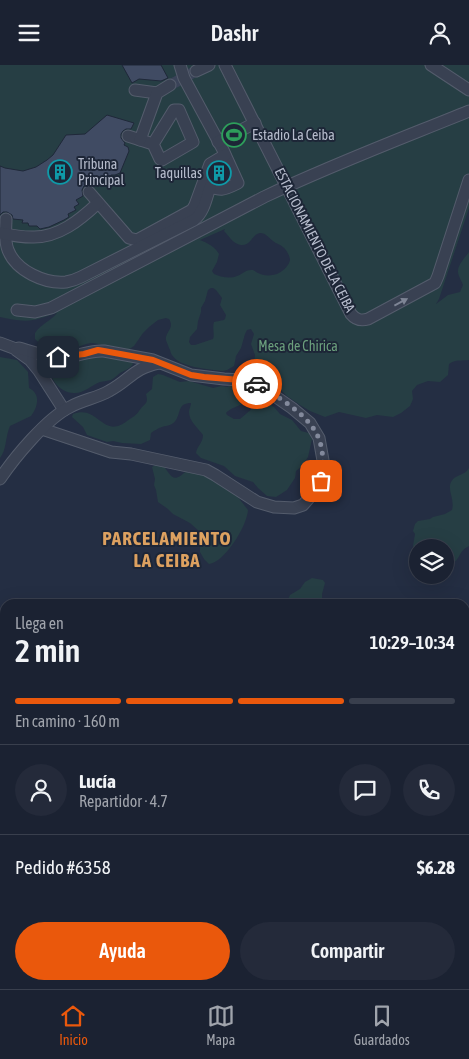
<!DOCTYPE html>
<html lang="es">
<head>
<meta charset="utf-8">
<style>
	body { margin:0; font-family:"Asap Condensed",sans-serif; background:#242a3a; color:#f1f3f6; height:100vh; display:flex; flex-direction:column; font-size:19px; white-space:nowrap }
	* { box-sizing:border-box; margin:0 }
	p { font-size:16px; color:#a0a4ac }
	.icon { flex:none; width:28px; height:28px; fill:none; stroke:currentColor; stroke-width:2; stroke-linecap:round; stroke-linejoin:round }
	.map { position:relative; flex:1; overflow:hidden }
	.panel { position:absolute; left:0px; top:534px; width:470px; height:391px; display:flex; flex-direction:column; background:#1b2232; border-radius:15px 15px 0 0; box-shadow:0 5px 20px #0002,0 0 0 1px #393f4d }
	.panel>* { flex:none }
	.fabs { position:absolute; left:409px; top:474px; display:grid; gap:10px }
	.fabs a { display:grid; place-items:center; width:45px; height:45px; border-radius:50%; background:#1b2232; box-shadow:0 5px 20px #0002,0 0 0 1px #393f4d; font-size:25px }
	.pin { position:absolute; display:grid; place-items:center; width:42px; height:42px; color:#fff; margin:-21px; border-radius:10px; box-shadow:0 2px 8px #0006 }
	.courier { position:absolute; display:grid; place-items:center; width:50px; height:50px; margin:-25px; border:4px solid #ea580c; border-radius:50%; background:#fff; color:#222; box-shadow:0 1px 6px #0007 }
	.overview em { font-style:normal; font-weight:600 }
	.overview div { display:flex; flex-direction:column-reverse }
	.overview { display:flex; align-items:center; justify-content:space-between; height:85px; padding:0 15px }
	h1 { font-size:32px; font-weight:600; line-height:38px }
	.bar { display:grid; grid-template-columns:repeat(4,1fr); gap:8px 5px; align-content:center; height:60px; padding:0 15px }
	.bar i { height:6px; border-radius:4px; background:#393f4d }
	.bar .active { background:#ea580c }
	.bar p { grid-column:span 4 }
	.line { display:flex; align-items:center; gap:12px; padding:0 15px; border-top:1px solid #393f4d }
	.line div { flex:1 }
	.round { display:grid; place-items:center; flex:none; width:52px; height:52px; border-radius:26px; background:#242a3a }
	.cta { display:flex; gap:10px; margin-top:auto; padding:10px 15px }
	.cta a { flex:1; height:58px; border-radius:30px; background:#ea580c; color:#fff; font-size:20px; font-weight:600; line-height:58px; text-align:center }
	.cta a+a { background:#242a3a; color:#f1f3f6 }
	header { display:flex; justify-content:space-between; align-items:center; height:65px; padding:0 15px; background:#1b2232; font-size:22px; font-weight:600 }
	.dock { display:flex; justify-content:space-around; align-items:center; height:70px; border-top:1px solid #393f4d; background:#1b2232; font-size:14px; color:#a0a4ac }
	.dock a { display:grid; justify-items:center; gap:2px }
	.dock .active { color:#ea580c }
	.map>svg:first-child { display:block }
	.green { fill:#263e44; fill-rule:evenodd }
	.building { fill:#404b63; stroke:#1f2839 }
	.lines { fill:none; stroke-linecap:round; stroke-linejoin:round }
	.minor-tunnel { stroke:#3a4358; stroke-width:11; stroke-dasharray:11 5.5; stroke-linecap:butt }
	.minor-casing { stroke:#545c6c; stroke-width:13 }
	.minor { stroke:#394152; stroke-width:11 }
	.oneway { fill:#7e8595 }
	.done { stroke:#838a9c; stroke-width:5; stroke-dasharray:0 9 }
	.route { stroke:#ea580c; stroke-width:6 }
	.labels { text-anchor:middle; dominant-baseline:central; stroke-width:4; stroke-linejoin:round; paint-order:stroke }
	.poi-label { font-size:14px; fill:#b6bccc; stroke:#1d2637; text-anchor:start }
	.street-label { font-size:14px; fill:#b6bccc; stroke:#1d2637 }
	.park-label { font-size:14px; fill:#6b9f7c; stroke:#1d2637 }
	.district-label { font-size:19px; font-weight:bold; letter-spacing:1px; fill:#dda160; stroke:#1d2637 }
</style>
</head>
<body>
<header><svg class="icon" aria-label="menu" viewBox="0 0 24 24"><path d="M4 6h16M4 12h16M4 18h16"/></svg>Dashr<svg class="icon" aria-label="person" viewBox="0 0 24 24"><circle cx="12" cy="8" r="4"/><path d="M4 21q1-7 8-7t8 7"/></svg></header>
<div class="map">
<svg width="469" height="924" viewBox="0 0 469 924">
	<rect width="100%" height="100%" fill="#242e43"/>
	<g class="green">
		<path d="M0 0H469V143L439 234 436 239 448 230 460 227 463 220C462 217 460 214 459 211 455 202 464 194 469 187V295C462 296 455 294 449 299L448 310 440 317 428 316 417 320 412 326 413 334 410 341 401 348 393 352 377 350 366 353 339 347 325 352 310 346 300 340 287 331 274 319 263 314 257 309 254 300 255 290 251 279 254 269 251 264 247 265 245 269 241 283 236 291 234 301 227 305 223 306C209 304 180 303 172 290 170 287 171 286 169 283 168 279 165 276 166 272 168 265 174 262 169 254L166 253 158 255 149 262 143 268 134 281 128 285 93 278C88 278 83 280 78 282 63 286 47 286 35 274V268C42 258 51 256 57 248 51 249 46 252 41 253 28 258 13 255 0 252ZM225 164 224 166C229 171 233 179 241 180 251 181 252 169 260 168 266 168 269 173 273 176 276 179 280 179 283 182 286 184 290 191 290 195 289 201 282 207 277 209 271 211 263 211 258 208 254 206 255 205 251 205 245 205 241 210 237 211 230 214 220 212 214 209L212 206 217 197 219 189C215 182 208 178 200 175ZM211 223H213L216 225 222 233 220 240 226 250 225 254 224 255 214 257C212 263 215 269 213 274L195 280H191L189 277 190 272 197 264 198 256 201 247V243L205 236 208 225Z"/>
		<path d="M96 289 131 296 133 299C130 304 125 305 120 308 117 310 115 313 111 315 108 316 104 316 100 317 92 320 84 328 75 328 60 329 44 310 54 297Z"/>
		<path d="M0 292 17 295 28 307 29 323C41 329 38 342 31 351L10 361C5 372 7 384 0 393Z"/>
		<path d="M158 309 163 310 180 317 189 316 213 323 221 321 227 322 233 319 250 322 253 327C249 341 233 340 226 348L227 350 234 354H240L254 342 271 340 274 342 280 349 292 355 301 366 309 368 312 374 308 392 302 401 296 406 295 413 287 425 276 432 267 431 258 423 253 417 235 411 224 401 201 393 196 388C197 381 203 378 203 370 198 363 189 356 189 347 189 344 191 341 191 338 178 338 181 347 176 355 172 361 168 360 162 362 158 363 154 366 151 368L150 375 141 379 122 378 113 376 107 377 87 370 83 362 72 352 73 349C98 339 103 375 127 356 132 352 136 351 139 346 144 338 149 340 146 329L152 324 153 312Z"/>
		<path d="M159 398H161C171 409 172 421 187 405L200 410H207L237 431 248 445C247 461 225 497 209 499L204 494 200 487V475L201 471 199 466 190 458 173 449 168 444 158 437 156 425 154 420 155 414 152 402Z"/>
		<path d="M469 403V481C456 487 462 498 445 501V482H418L417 493 413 481 415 469 413 466 415 459 418 456 430 454 433 452 445 449 452 445C455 434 447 425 451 417 455 409 465 411 469 403Z"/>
		<path d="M312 513 323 515 325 518 322 529V539H285L287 537 290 530 300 524 305 517Z"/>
		<path d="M469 827V924H379C372 922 366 924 361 920H465V829Z"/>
	</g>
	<g class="building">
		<path d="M122 0H161L168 13 161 16 139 14 132 18Z"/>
		<path d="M107 50 134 58 131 64H126L123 66 121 69V73L125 78 124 80 128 82 129 86 120 108 115 110H111L107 117 103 115 101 120 97 118 94 122 88 120 84 121 82 125 83 131 76 135 79 139 74 142 76 145 68 149 69 152 64 155 49 162 40 164 37 161H29L28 158H22L23 155 13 154 12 150 7 147H3L0 150V101L5 103 23 106 36 102 47 95 53 90 66 70 85 69Z"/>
		<path d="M220 102 223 109 222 115 221 117 216 116 215 109 216 104Z"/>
	</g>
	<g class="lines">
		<path class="minor-tunnel" d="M170 20 196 6"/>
		<g class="minor-casing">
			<g id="minor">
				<path d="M180 0 184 13 223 85 238 118C222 126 222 126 204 120"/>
				<path d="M225 0 351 249C356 255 361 256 368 254L435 218 438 211 469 115"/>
				<path d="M431 0 469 25"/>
				<path d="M196 6 209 0"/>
				<path d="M135 25 157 28"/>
				<path d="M128 71 153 79 160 94 162 95 193 77 179 45H174L153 79"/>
				<path d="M140 75 157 28 170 20"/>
				<path d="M218 77 255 58"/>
				<path d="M89 127 129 173 137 175 192 145 195 140 210 99 225 90"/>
				<path d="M6 154C6 164 4 175 8 185 16 206 45 219 66 217 72 216 77 214 81 212L194 155C204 147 206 134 210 122"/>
				<path d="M0 168C10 170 21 172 32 172 58 173 80 155 98 138"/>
				<path d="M17 245 35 247 51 243 264 132C331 100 400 74 469 46"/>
				<path d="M0 278 16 284V285L30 295 39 306 64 345"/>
				<path d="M16 284 19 283C39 289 51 294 73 291 84 289 93 285 104 286L153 295 191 310 224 314 240 315 256 318 292 343 310 358 319 373 324 401 321 416 317 424 303 440 294 443 274 442 257 437 215 410 206 405 131 389 111 387 42 364"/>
				<path d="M0 414C14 393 47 353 70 342 82 335 97 333 109 326 130 315 133 303 159 298"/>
			</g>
		</g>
		<use href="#minor" class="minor"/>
	</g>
	<defs><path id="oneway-solid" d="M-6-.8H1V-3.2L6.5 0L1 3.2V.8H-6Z" transform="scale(1.25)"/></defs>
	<use class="oneway" href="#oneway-solid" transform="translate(401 237) rotate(-28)"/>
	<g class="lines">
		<path class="done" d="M257 319C275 330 304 347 315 366 324 380 324 400 321 416"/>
		<path class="route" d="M58 292 84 289 98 285 104 286 153 295 191 310 204 312 240 315 257 319"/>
	</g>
	<defs>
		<g id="stadium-ring" transform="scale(1.25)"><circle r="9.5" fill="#1d2637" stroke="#2e9e5b" stroke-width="1.5"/><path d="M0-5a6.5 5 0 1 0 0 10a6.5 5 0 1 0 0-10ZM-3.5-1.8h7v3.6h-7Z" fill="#2e9e5b"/></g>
		<g id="building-ring" transform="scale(1.25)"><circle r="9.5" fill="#1d2637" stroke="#0f9aa8" stroke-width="1.5"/><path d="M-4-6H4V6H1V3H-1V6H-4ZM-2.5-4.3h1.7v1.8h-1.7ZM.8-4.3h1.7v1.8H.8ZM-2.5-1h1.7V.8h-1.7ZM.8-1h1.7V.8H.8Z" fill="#0f9aa8"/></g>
	</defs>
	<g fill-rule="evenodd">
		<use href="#stadium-ring" x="234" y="70"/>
		<use href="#building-ring" x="60" y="107"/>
		<use href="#building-ring" x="219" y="108"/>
	</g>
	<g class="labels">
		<g class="poi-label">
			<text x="252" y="70">Estadio La Ceiba</text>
			<text x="78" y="99">Tribuna<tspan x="78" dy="16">Principal</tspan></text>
			<text x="202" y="108" text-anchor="end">Taquillas</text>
		</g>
		<g class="street-label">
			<text transform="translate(315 175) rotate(63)">ESTACIONAMIENTO DE LA CEIBA</text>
		</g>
		<g class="park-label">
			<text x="298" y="281">Mesa de Chirica</text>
		</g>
		<g class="district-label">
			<text x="167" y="473">PARCELAMIENTO<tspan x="167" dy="22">LA CEIBA</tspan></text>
		</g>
	</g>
</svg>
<div class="fabs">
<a><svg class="icon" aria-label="layers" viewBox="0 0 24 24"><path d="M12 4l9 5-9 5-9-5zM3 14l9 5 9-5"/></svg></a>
</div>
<div class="pin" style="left:321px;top:416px;background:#ea580c"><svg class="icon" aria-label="bag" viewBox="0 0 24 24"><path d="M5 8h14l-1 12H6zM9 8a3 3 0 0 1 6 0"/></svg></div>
<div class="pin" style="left:58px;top:292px;background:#1f2937"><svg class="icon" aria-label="home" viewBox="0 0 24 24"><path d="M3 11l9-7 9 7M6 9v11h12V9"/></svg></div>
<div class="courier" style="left:257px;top:319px"><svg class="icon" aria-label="car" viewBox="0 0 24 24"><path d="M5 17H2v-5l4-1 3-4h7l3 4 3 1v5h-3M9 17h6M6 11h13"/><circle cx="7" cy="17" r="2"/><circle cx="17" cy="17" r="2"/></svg></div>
<section class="panel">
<div class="overview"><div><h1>2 min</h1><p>Llega en</p></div><em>10:29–10:34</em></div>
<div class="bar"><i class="active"></i><i class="active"></i><i class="active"></i><i></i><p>En camino · 160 m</p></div>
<div class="line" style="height:90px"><a class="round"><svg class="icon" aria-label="person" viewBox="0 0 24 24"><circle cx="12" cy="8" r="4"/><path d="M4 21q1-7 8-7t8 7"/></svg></a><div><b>Lucía</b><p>Repartidor · 4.7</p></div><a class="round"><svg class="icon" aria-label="chat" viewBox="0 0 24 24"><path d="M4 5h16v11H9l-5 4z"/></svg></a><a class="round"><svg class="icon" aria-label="phone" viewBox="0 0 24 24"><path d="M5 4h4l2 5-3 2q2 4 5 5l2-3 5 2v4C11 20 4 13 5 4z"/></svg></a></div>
<div class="line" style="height:65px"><div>Pedido #6358</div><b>$6.28</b></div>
<div class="cta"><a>Ayuda</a><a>Compartir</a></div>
</section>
</div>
<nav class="dock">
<a class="active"><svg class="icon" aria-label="home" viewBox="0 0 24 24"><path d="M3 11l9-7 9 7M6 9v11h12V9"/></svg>Inicio</a>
<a><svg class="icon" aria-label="map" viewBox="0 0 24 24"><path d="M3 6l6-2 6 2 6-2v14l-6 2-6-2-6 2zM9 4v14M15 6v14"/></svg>Mapa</a>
<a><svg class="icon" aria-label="saved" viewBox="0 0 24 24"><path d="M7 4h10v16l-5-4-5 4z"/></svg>Guardados</a>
</nav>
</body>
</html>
